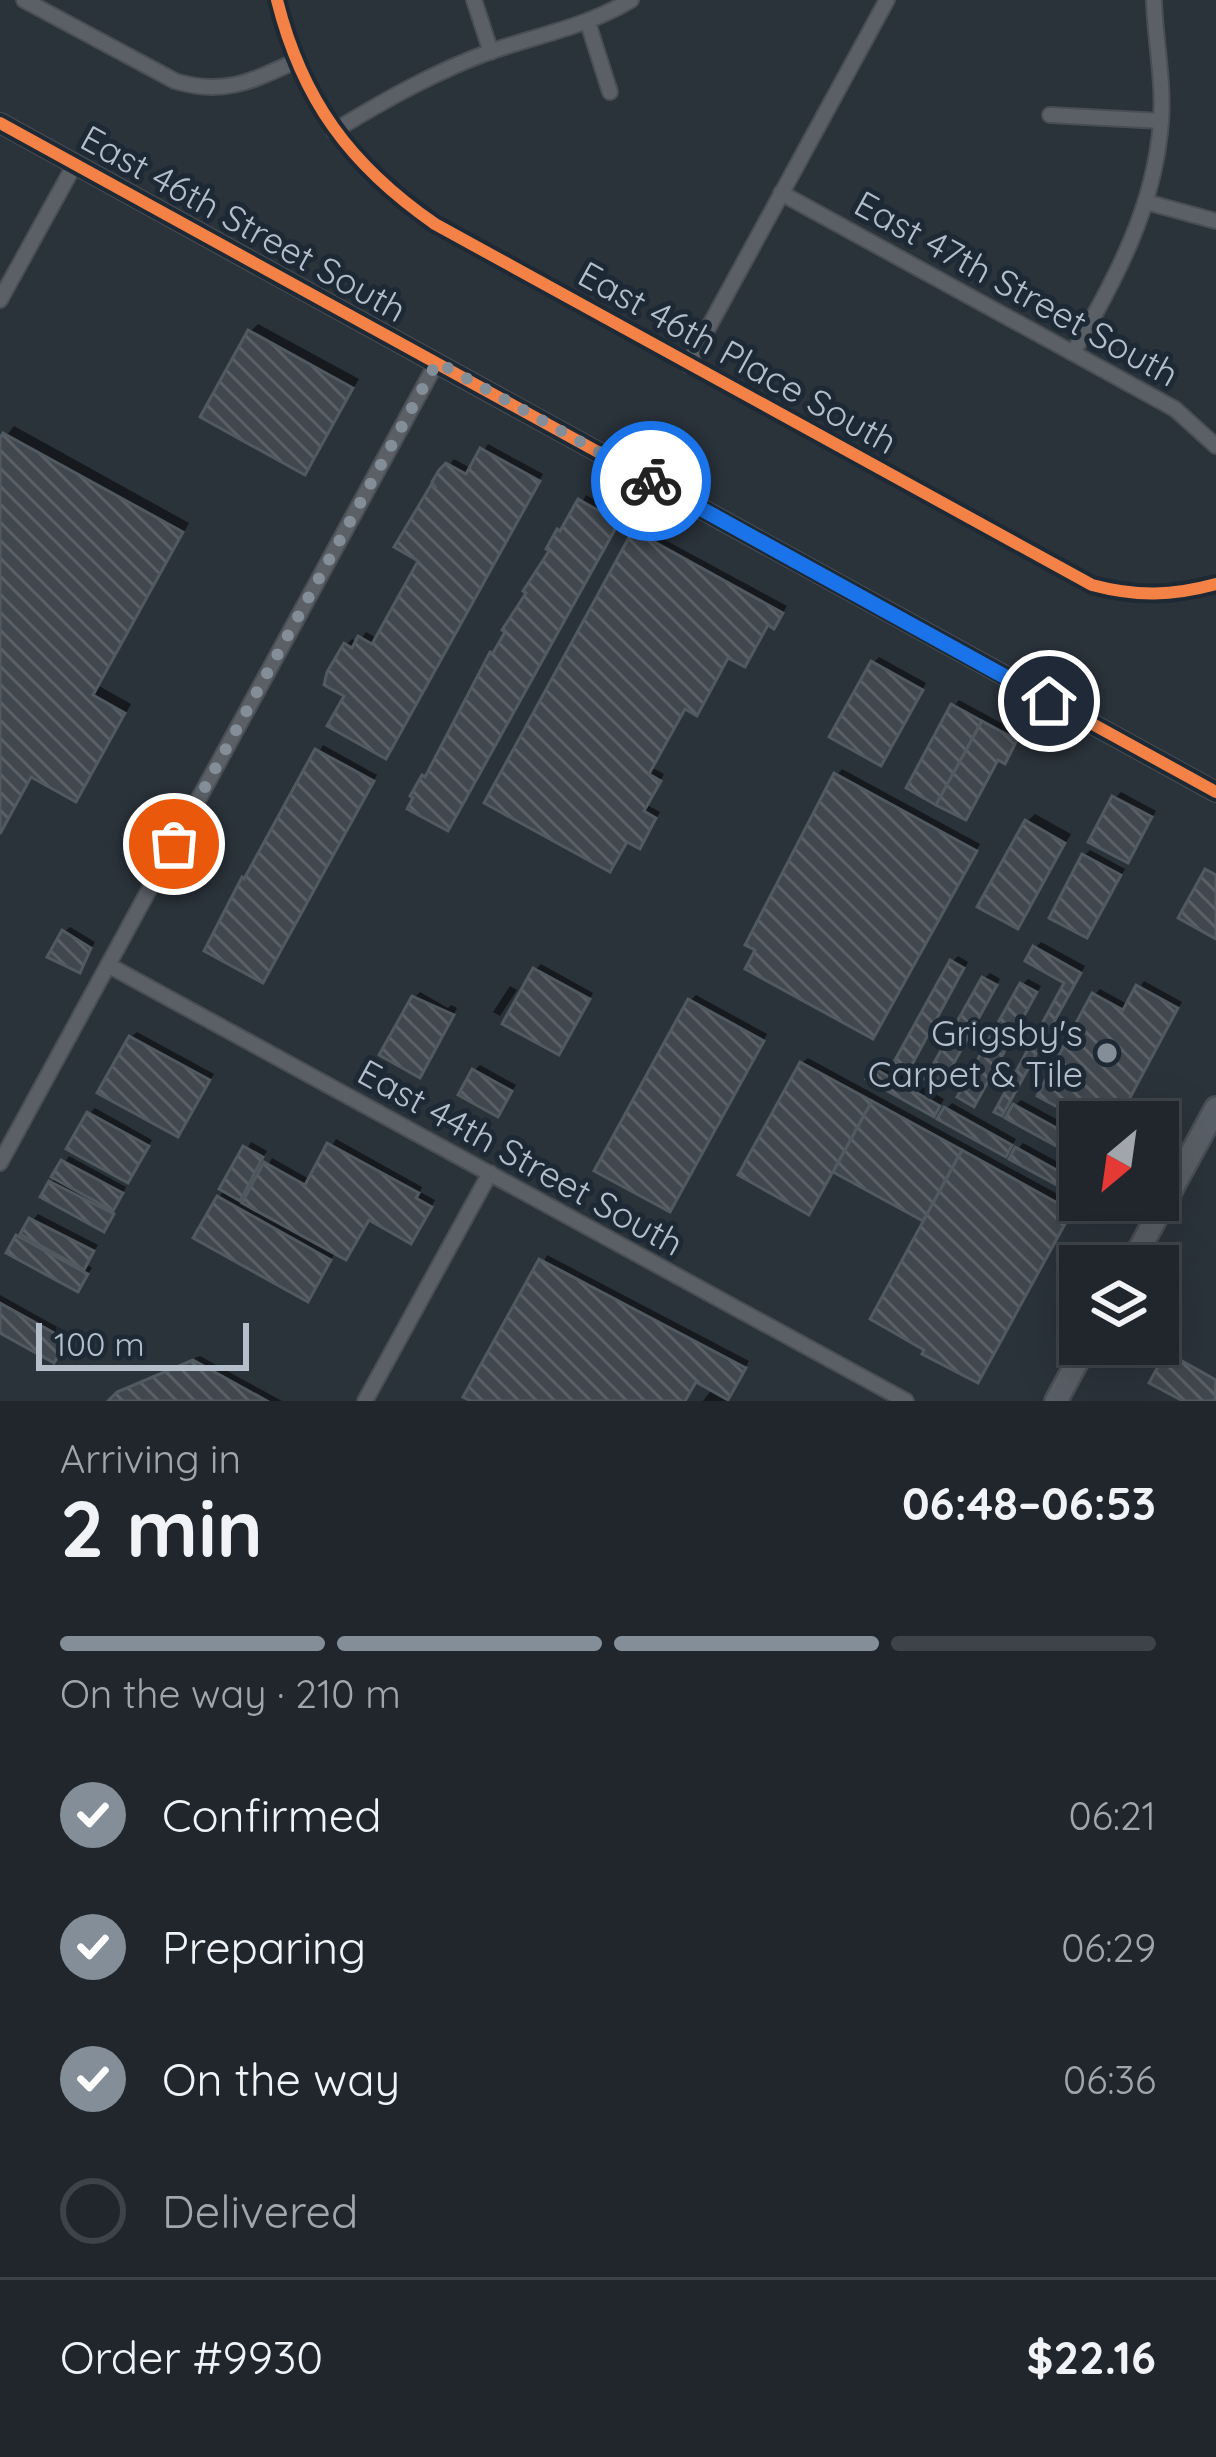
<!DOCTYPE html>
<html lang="en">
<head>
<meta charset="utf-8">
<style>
	body { margin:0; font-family:Quicksand,sans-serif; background:#2d3238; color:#f1f3f6; height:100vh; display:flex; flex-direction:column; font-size:45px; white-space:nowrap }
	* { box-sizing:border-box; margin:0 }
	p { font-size:39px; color:#a2a5a9 }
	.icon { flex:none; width:66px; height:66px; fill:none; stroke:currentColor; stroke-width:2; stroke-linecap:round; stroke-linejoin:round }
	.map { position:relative; height:1401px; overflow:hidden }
	.details { display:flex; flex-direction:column; background:#20262c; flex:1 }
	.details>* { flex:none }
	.needle { width:78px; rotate:209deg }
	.fabs { position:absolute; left:1059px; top:1101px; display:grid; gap:24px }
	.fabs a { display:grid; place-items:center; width:120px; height:120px; border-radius:0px; background:#20262c; box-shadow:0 12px 48px #0002,0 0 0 3px #3d4348; font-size:60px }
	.scale { position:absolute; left:36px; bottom:30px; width:213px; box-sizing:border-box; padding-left:12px; border:6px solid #b4bfcb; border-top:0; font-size:33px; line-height:42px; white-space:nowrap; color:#b4bfcb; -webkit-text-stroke:9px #1d2935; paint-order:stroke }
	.pin { position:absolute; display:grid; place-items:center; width:102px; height:102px; color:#fff; margin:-51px; border:6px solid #fff; border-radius:50%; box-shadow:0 3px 12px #0007 }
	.courier { position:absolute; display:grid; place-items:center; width:120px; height:120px; margin:-60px; border:9px solid #1a73e8; border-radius:50%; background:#fff; color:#222; box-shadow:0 3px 15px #0007 }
	.overview em { font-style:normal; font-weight:700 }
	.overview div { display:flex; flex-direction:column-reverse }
	.overview { display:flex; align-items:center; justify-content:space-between; height:204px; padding:0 60px }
	h1 { font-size:78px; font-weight:700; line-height:90px }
	.bar { display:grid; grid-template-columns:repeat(4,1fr); gap:18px 12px; align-content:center; height:144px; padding:0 60px }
	.bar i { height:15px; border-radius:9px; background:#3d4348 }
	.bar .current { background:#848e98 }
	.bar p { grid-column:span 4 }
	.line { display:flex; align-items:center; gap:30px; padding:0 60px; border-top:3px solid #3d4348 }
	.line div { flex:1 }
	ol { padding:0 60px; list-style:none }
	li { display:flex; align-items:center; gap:36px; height:132px }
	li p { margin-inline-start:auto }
	li .icon { padding:12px; border-radius:50%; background:#848e98; color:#fff; stroke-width:4 }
	li:last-child { color:#a2a5a9 }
	li i { width:66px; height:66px; border:6px solid #3d4348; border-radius:50% }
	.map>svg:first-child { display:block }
	.shadow { fill:#0007 }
	.building { fill:url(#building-back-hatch); stroke:#525a61; stroke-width:3 }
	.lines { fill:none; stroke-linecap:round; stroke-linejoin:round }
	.minor-casing { stroke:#494e54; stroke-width:18 }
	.tertiary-casing { stroke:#494e54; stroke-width:22 }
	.secondary-casing { stroke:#494e54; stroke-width:26 }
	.minor { stroke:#5b6067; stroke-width:14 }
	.tertiary { stroke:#5b6067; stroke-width:18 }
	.secondary { stroke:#595f66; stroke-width:21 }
	.cycleway-casing { stroke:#1d2935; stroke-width:20 }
	.cycleway { stroke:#f48246; stroke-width:12 }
	.done { stroke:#848e98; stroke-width:12; stroke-dasharray:0 21.6 }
	.route { stroke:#1a73e8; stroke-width:15 }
	.poi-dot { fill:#848e98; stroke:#1d2935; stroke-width:4.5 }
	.labels { text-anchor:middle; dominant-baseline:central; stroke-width:10; stroke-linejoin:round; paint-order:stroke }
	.street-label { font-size:36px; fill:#b4bfcb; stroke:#1d2935 }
	.poi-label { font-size:36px; fill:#b4bfcb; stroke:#1d2935; text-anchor:end }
</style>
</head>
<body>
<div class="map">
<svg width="1216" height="1401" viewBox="0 0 1216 1401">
	<defs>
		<pattern id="building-back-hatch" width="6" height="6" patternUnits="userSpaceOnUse" patternTransform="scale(3)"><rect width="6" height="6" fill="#41474e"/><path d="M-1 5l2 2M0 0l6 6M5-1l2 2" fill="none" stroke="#5a6066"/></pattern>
	</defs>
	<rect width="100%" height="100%" fill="#2a323a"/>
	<g class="shadow">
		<path d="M258 324 359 379 304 471 250 332Z"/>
		<path d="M14 426 189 523 99 686 131 704 84 790 76 798 33 775 0 836V444Z"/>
		<path d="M488 444 543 474 386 755 348 695 346 645 352 639 358 643 366 632 378 639 422 559 433 487 454 459 472 469Z"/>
		<path d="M586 495 622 515 448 828 424 777Z"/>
		<path d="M641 527 787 606 779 619 769 623 744 664 730 656 702 706H686L653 768 664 774 647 805 660 812 645 839H629L610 869 636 532Z"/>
		<path d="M879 657 926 683 886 756 873 663Z"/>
		<path d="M959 700 1021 734 1010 754 1000 757 971 811 954 706Z"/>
		<path d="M323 745 377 775 268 974 208 950 244 879Z"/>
		<path d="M842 769 980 844 873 1035 837 775Z"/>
		<path d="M1121 792 1156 811 1127 859 1115 798Z"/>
		<path d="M1035 814 1071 834 1017 925 1027 822Z"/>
		<path d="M1090 850 1125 869 1087 934 1084 856Z"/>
		<path d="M70 927 95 942 80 969 64 932Z"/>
		<path d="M1041 942 1085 966 1002 1113 1068 981 1035 948Z"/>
		<path d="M958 956 968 962 914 1060 952 962Z"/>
		<path d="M541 964 593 993 564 1046 535 970Z"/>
		<path d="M990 973 1000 979 940 1084 984 979Z"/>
		<path d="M1028 979 1041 986 974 1103 1022 985Z"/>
		<path d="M1144 981 1182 1002 1117 1122H1092L1094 995 1100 989 1129 1005Z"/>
		<path d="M510 986 517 990 500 1016 493 1012Z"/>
		<path d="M420 992 448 1008 451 1005 457 1008 425 1068 414 998Z"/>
		<path d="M696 995 767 1034 669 1209 690 1001Z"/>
		<path d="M137 1032 214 1074 178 1134 131 1037Z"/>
		<path d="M808 1058 1076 1204 978 1379 927 1220 834 1169 809 1211 802 1063Z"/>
		<path d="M880 1063 944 1099 939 1108 875 1069Z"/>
		<path d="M480 1065 516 1085 498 1113 474 1071Z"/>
		<path d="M1021 1100 1080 1132V1156L1015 1105Z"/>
		<path d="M952 1103 1016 1139 1011 1148 1005 1153 946 1109Z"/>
		<path d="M95 1108 152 1140 128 1179 89 1114Z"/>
		<path d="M336 1139 422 1187 420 1192 435 1200 417 1234 370 1217 346 1257 336 1251 308 1298 219 1198 251 1142 267 1151 237 1199 245 1204 272 1158 311 1180Z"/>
		<path d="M1023 1143 1080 1174V1189L1076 1193 1018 1149Z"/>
		<path d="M69 1156 126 1187 104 1229 52 1182Z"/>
		<path d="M38 1214 98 1245 86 1264 92 1268 78 1288 19 1237Z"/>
		<path d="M547 1255 749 1361 726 1398 729 1401H703L713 1388 697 1379 685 1401H477Z"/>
		<path d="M0 1295 70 1334 54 1359 0 1330Z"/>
		<path d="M200 1356 282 1401H113L127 1387Z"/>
	</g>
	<g class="building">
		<path d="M248 330 353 388 305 475 200 417Z"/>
		<path d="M3 433 183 532 93 695 125 713 76 802 31 777 0 834V438Z"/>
		<path d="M480 448 540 481 386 759 327 726 344 696 324 685 327 672 344 643 352 648 358 636 372 644 418 561 394 547 431 485 436 488 432 482 439 470 446 463 466 474Z"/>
		<path d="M578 499 619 522 448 831 407 809 413 798 410 796 422 775 425 777 490 652 493 653 505 632 502 630 526 593 523 591 549 551 546 549 557 529 560 531Z"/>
		<path d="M633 530 783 613 774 629 768 625 745 667 728 658 697 716 685 709 649 774 661 781 644 811 656 818 640 849 627 842 610 872 484 803Z"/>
		<path d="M871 661 923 690 881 766 829 737Z"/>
		<path d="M951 704 982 721 936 805 906 788Z"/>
		<path d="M982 721 1017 740 1005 764 998 760 966 820 936 805Z"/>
		<path d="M315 749 374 781 263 983 204 951 242 877 244 879Z"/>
		<path d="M834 773 977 851 873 1039 745 969 755 950 745 945Z"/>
		<path d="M1112 796 1152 817 1128 863 1088 842Z"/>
		<path d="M1025 820 1065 843 1018 929 977 907Z"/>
		<path d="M1082 854 1121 875 1087 938 1049 918Z"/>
		<path d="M1205 869 1216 875V939L1178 918Z"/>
		<path d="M62 930 91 948 80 973 47 957Z"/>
		<path d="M1033 946 1081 973 1002 1116 994 1112 1064 983 1025 961Z"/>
		<path d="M950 960 964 968 909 1070 894 1062Z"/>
		<path d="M533 968 590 999 559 1055 502 1024Z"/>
		<path d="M982 977 997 985 940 1088 925 1079Z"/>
		<path d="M1020 983 1037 992 974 1107 957 1097Z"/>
		<path d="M1136 985 1178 1008 1117 1122H1085L1037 1096 1092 993 1123 1010Z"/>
		<path d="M412 996 454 1015 420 1078 379 1055Z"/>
		<path d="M688 999 764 1041 670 1212 594 1171Z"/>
		<path d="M129 1036 210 1080 178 1137 97 1093Z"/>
		<path d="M800 1062 872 1101 809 1215 738 1175Z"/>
		<path d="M872 1067 940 1106 934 1117 866 1079Z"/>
		<path d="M472 1069 512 1091 498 1117 458 1095Z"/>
		<path d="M872 1101 962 1150 923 1221 833 1172Z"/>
		<path d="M1013 1104 1080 1141V1159L1005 1118Z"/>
		<path d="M944 1107 1012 1145 1006 1157 937 1119Z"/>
		<path d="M87 1112 149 1146 128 1183 66 1149Z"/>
		<path d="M327 1143 419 1193 416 1198 432 1207 411 1244 369 1220 346 1260 242 1203 264 1162 305 1185Z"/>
		<path d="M243 1146 263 1157 240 1201 219 1189Z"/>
		<path d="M1015 1147 1080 1183 1077 1196 1009 1159Z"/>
		<path d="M962 1150 1072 1211 978 1383 922 1354 924 1350 870 1319Z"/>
		<path d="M61 1160 123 1193 113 1211 51 1177Z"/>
		<path d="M49 1181 114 1214 104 1232 40 1197Z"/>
		<path d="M217 1196 331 1260 308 1302 193 1238Z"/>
		<path d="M29 1218 94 1251 84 1270 20 1234Z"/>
		<path d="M16 1235 88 1274 78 1292 6 1253Z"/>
		<path d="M539 1259 746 1368 728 1400 696 1382 685 1401H471L463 1397Z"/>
		<path d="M0 1303 67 1340 54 1363 0 1333Z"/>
		<path d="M1166 1352 1216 1380 1215 1401H1183L1149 1383Z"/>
		<path d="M193 1360 267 1401H108L117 1392Z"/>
	</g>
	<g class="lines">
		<g class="minor-casing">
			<g id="minor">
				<path d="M24 0 175 81C224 96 252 81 296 61"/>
				<path d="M277 0C302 100 350 165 435 224L1092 585C1137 597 1172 596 1216 584"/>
				<path d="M474 0 491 52"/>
				<path d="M588 23 610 92"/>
				<path d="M1050 115 1161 121"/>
				<path d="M334 131C385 100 436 71 492 51 539 35 588 26 631 0"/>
				<path d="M781 193 1175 409 1216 446"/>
				<path d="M1146 202 1216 221"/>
				<path d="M0 300 75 164"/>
				<path d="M1073 353C1115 279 1155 208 1161 121 1164 80 1155 40 1154 0"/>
				<path d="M688 365 887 0"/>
				<path d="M108 965 906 1401"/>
				<path d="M0 1163 437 362"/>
				<path d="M365 1401 490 1173"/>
			</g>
		</g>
		<g class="tertiary-casing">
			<path id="tertiary" d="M0 123 1216 792"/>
		</g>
		<g class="secondary-casing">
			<g id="secondary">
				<path d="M1130 1266 1216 1108"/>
				<path d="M1056 1401 1087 1344"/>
			</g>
		</g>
		<use href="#minor" class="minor"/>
		<use href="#tertiary" class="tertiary"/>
		<use href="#secondary" class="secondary"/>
		<g class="cycleway-casing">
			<g id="cycleway">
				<path d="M277 0C302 100 350 165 435 224L1092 585C1137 597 1172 596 1216 584"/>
				<path d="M0 123 1216 792"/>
			</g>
		</g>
		<use href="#cycleway" class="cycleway"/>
	</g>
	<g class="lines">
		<path class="done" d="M174 844 437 362 651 481"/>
		<path class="route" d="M651 481 1049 701"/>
	</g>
	<circle class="poi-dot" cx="1107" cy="1053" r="12"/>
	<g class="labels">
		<g class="street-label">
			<text transform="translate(244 223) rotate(29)">East 46th Street South</text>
			<text transform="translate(1017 288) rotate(29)">East 47th Street South</text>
			<text transform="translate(738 357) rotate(29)">East 46th Place South</text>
			<text transform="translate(521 1157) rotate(29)">East 44th Street South</text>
		</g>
		<g class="poi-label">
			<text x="1083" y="1032">Grigsby's<tspan x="1083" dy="41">Carpet &amp; Tile</tspan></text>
		</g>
	</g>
</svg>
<div class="fabs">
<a><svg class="needle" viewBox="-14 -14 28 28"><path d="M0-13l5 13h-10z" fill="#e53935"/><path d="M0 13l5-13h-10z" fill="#a2a5a9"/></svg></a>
<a><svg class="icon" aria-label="layers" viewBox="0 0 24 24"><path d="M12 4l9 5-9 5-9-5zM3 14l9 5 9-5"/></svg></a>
</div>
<div class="scale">100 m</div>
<div class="pin" style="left:174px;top:844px;background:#ea580c"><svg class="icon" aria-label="bag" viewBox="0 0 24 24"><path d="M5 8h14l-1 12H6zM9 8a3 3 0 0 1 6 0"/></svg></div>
<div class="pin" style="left:1049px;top:701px;background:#1f2937"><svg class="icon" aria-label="home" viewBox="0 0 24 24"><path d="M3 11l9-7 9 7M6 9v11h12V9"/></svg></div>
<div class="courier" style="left:651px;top:481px"><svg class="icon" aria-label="bike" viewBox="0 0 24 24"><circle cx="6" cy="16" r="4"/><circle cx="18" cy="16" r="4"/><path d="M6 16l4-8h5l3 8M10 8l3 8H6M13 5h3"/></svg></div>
</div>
<section class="details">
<div class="overview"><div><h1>2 min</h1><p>Arriving in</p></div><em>06:48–06:53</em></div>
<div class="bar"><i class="current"></i><i class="current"></i><i class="current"></i><i></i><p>On the way · 210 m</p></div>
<ol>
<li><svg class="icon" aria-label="check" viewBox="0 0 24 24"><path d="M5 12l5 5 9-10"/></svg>Confirmed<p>06:21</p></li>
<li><svg class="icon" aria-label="check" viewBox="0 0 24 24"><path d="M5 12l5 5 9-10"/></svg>Preparing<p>06:29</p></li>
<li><svg class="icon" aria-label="check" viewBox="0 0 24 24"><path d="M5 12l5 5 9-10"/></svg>On the way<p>06:36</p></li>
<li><i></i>Delivered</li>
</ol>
<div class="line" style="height:156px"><div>Order #9930</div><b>$22.16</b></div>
</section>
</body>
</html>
